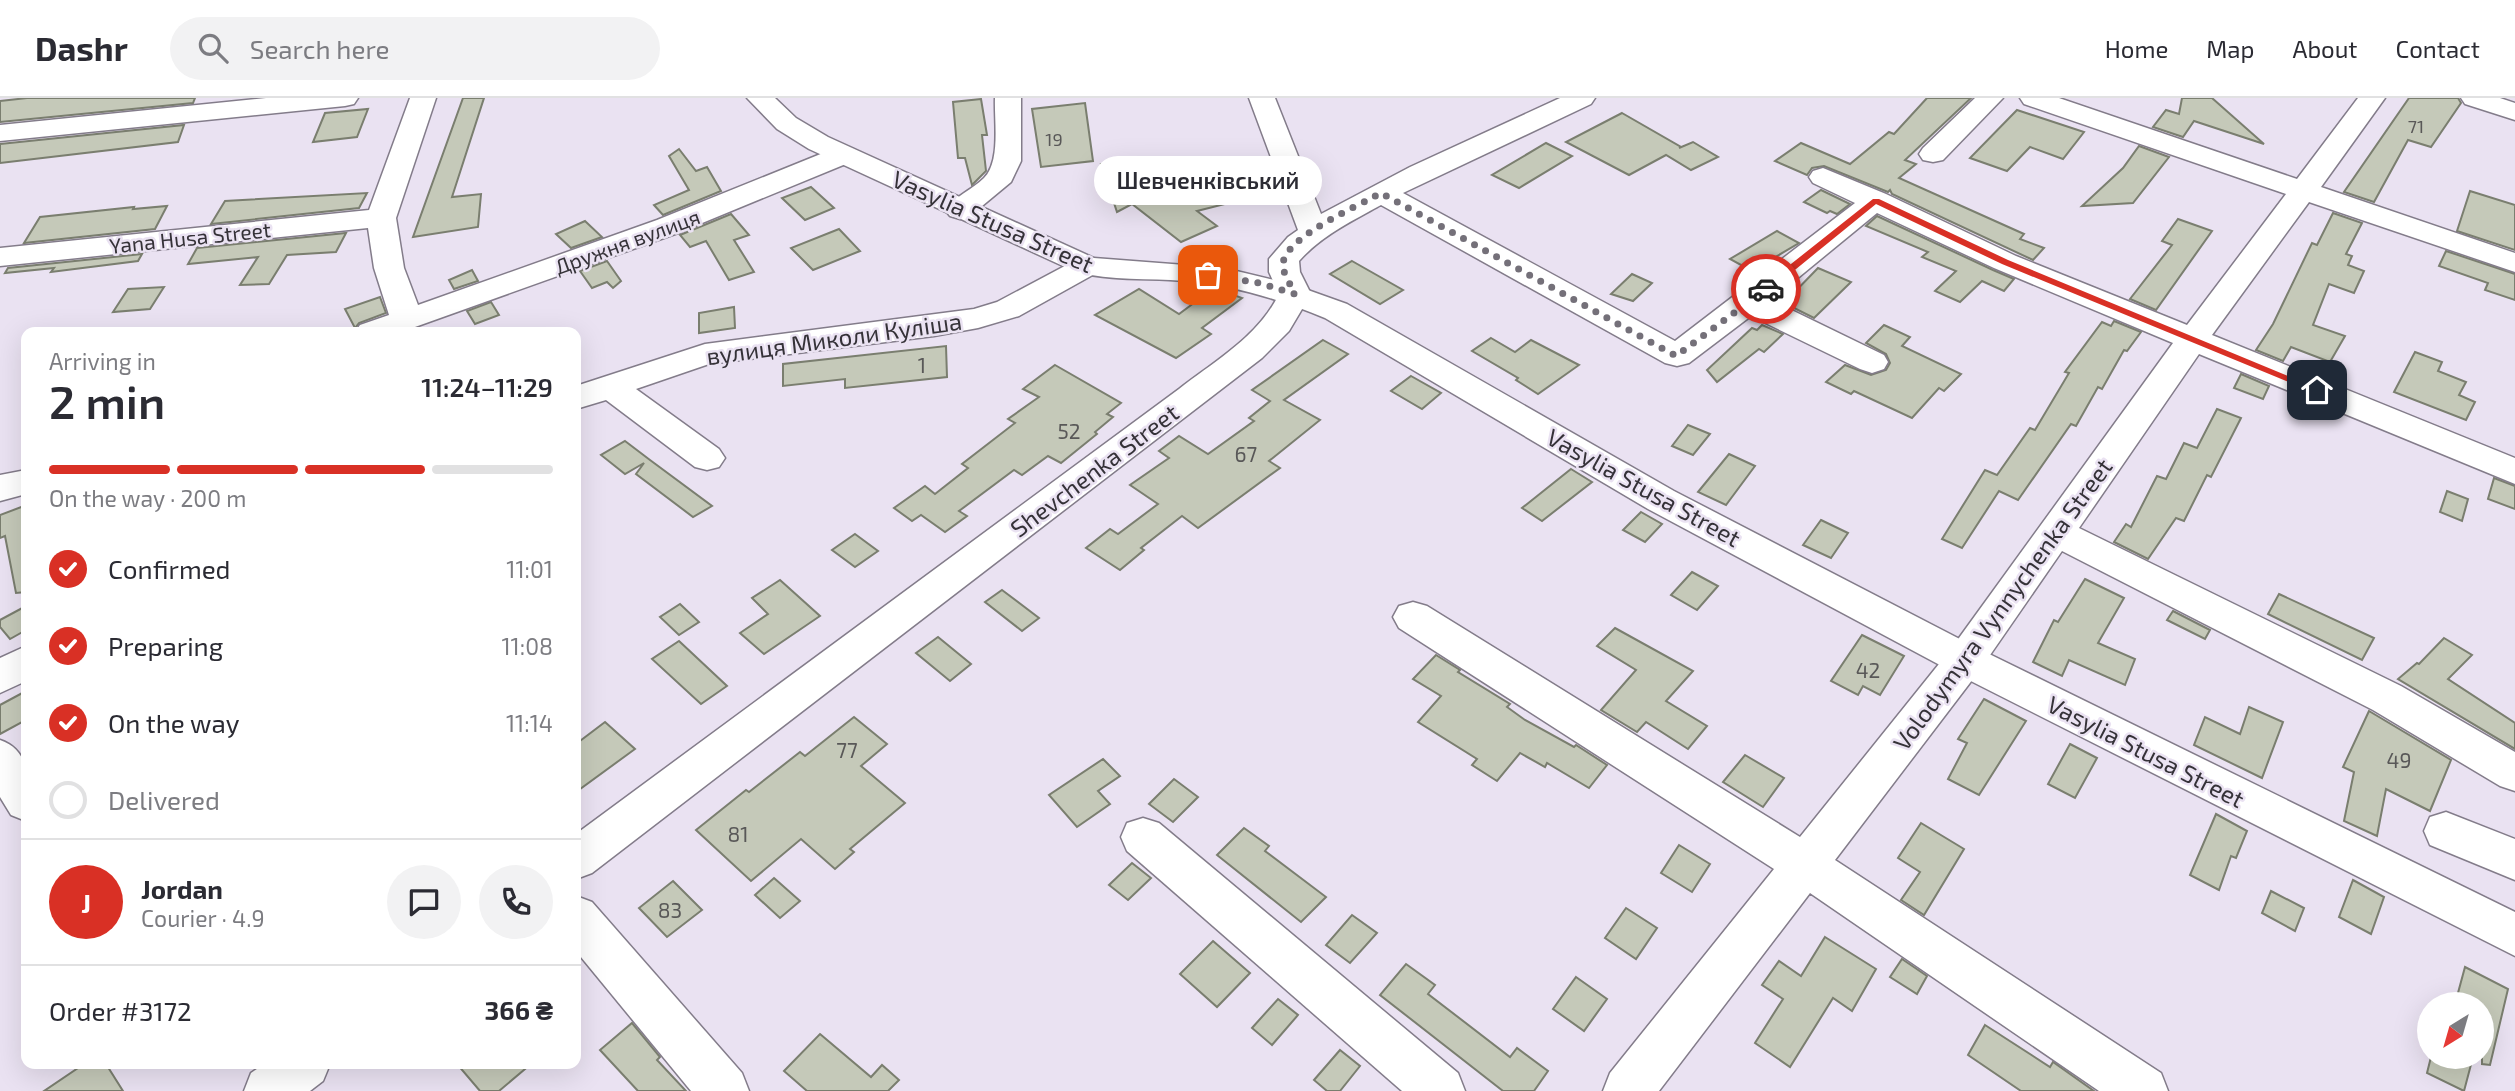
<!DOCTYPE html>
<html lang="en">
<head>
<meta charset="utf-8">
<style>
	body { margin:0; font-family:"Exo 2",sans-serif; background:#f2f2f3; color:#2b2b33; height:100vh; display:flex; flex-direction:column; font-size:26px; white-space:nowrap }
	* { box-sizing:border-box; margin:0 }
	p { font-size:23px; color:#7c7c81 }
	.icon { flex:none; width:38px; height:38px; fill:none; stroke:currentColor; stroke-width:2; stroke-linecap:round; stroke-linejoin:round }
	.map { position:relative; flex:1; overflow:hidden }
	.details { position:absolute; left:21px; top:229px; width:560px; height:742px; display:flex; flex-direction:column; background:#fff; border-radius:14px; box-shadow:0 7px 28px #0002 }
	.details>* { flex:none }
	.needle { width:46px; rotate:217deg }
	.controls { position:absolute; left:2417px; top:894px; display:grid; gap:14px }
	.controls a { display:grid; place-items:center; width:77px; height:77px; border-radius:50%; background:#fff; box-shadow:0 7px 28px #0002; font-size:35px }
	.pin { position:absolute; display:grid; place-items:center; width:60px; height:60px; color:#fff; margin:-30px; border-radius:14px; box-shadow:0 4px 10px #0006 }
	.courier { position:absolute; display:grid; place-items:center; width:70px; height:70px; margin:-35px; border:5px solid #d93025; border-radius:50%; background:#fff; color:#222; box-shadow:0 2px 9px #0007 }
	.bubble { position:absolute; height:49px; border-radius:24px; background:#fff; box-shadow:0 7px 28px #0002; font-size:23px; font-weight:600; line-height:49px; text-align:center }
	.summary em { font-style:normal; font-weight:600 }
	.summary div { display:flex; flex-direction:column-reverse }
	.summary { display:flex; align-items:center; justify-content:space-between; height:119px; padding:0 28px }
	h1 { font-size:46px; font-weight:600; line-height:52px }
	.bar { display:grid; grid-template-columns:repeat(4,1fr); gap:10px 7px; align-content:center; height:84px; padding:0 28px }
	.bar i { height:9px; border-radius:5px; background:#e1e1e2 }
	.bar .on { background:#d93025 }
	.bar p { grid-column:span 4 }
	.line { display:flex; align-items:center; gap:18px; padding:0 28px; border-top:2px solid #e1e1e2 }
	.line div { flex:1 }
	.round { display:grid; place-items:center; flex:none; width:74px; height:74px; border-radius:37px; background:#f2f2f3 }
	ol { padding:0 28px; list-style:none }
	li { display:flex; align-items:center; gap:21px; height:77px }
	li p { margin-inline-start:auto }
	li .icon { padding:7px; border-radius:50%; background:#d93025; color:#fff; stroke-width:4 }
	li:last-child { color:#7c7c81 }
	li i { width:38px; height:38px; border:4px solid #e1e1e2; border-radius:50% }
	header { display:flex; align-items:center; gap:42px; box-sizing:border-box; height:98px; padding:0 35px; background:#fff; border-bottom:2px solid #e1e1e2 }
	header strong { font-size:33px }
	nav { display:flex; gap:38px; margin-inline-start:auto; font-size:24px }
	.search { width:490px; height:63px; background:#f2f2f3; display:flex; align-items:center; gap:18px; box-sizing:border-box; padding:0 24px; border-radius:38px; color:#7c7c81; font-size:26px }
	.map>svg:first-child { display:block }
	.building { fill:#c5c9b9; stroke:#7a7e6f; stroke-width:2 }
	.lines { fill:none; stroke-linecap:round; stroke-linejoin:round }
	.minor-casing { stroke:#837c8a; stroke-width:3 }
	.major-casing { stroke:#837c8a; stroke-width:3 }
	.minor { fill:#fff; fill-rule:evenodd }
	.major { fill:#fff; fill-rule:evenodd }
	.route { fill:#d93025 }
	.done { stroke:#747079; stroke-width:7; stroke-dasharray:0 12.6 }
	.labels { text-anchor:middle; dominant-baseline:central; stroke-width:5; stroke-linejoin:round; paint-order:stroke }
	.far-number-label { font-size:18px; fill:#595858 }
	.far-street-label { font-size:21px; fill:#353238; stroke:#eae2f2 }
	.number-label { font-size:21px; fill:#595858 }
	.street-label { font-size:24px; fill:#353238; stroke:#eae2f2 }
</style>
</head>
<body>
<header>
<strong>Dashr</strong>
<div class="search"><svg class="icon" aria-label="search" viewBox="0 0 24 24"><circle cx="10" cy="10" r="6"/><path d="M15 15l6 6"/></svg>Search here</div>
<nav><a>Home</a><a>Map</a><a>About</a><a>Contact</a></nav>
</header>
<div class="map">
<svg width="2515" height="993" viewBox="0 0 2515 993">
	<rect width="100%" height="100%" fill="#eae2f2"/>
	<g class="building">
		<path d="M27 0H195L193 5 0 24V3Z"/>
		<path d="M463 0H484L452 99 481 96 478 129 413 139Z"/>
		<path d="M1927 0H1971L1905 62 1916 66 1899 80 2024 136 2020 141 2044 150 2033 162 1892 96 1890 92 1888 94 1824 68 1812 70 1807 77 1775 63 1801 45 1850 66 1889 34 1894 36Z"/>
		<path d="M2182 0H2212L2264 46 2194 23 2183 39 2153 29 2166 12 2179 16Z"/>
		<path d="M2409 0H2458L2461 5 2431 49 2408 42 2374 104 2344 94Z"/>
		<path d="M981 1 987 37H982L986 73 972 87 965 60H958L953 4Z"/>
		<path d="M1085 5 1093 63 1041 69 1032 11Z"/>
		<path d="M368 11 357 39 313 44 325 15Z"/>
		<path d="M2017 12 2084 34 2063 61 2030 49 2007 73 1970 60Z"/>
		<path d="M1622 15 1681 49 1679 50 1693 44 1718 59 1691 72 1666 57 1629 77 1566 44Z"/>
		<path d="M184 27 178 44 0 65V46Z"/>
		<path d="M1546 45 1572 58 1519 90 1492 77Z"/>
		<path d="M2139 48 2169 59 2133 105 2082 108 2123 70Z"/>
		<path d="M679 51 696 73 707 69 721 93 663 117 654 107 689 92 669 58Z"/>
		<path d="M1128 63 1132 74 1139 71 1159 89 1212 73 1237 103 1197 113 1217 128 1181 144 1132 106 1117 114 1101 66Z"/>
		<path d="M811 89 834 110 805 122 782 100Z"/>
		<path d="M1821 92 1850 106 1837 116 1830 113 1827 115 1804 104Z"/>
		<path d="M2470 93 2515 107V152L2457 133Z"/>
		<path d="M367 95 359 110 211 126 225 103Z"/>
		<path d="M167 108 155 131 24 145 40 119 134 109 133 111Z"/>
		<path d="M2333 115 2362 125 2346 156 2352 158 2348 167 2364 173 2354 195 2329 186 2313 227 2345 238 2330 264 2291 249 2283 263 2256 252 2273 226 2312 145 2317 147Z"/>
		<path d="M731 116 749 137 734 142 754 174 729 182 706 143 690 149 680 137Z"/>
		<path d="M1877 118 1993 172 2014 181 2004 193 1982 183 1960 204 1935 193 1956 173 1922 159 1928 154 1866 128Z"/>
		<path d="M2178 121 2212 133 2156 212 2130 201 2172 147 2162 143Z"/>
		<path d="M585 123 602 139 571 150 556 136Z"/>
		<path d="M839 131 860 153 813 172 791 150Z"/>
		<path d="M1777 133 1799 145 1752 173 1730 161Z"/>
		<path d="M346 135 336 154 287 157 269 186 240 187 258 159 188 166 197 150Z"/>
		<path d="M2446 153 2515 176V202L2485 192 2488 185 2439 168Z"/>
		<path d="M142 156 138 163 51 174 54 170 5 175 8 170Z"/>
		<path d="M607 163 621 183 613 190 607 184 592 190 580 173Z"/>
		<path d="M1352 163 1403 192 1380 206 1330 176Z"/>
		<path d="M1818 170 1851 184 1814 220 1784 205Z"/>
		<path d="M472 172 478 183 454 191 449 182Z"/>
		<path d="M1632 176 1652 185 1633 203 1611 196Z"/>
		<path d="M164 189 150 211 113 214 128 191Z"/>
		<path d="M1214 190 1242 200 1202 230 1211 236 1176 260 1095 217 1139 191 1179 216Z"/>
		<path d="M380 199 386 215 359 225 355 230 345 211Z"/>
		<path d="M491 204 499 217 475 226 467 213Z"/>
		<path d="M734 209 735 230 699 235V215Z"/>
		<path d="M2114 223 2141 234 2127 253 2124 252 2102 291 2098 289 2076 328 2071 326 2018 402 1999 393 1962 450 1942 441 1985 372 1997 377 2030 330 2035 332 2069 275 2065 274 2102 224 2111 228Z"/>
		<path d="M1762 227 1783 236 1764 254 1759 251 1717 284 1707 272 1752 230 1757 232Z"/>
		<path d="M1884 227 1910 239 1902 248 1961 276 1944 293 1939 290 1912 320 1854 293 1851 296 1826 284 1845 267 1871 277 1886 272 1890 265 1886 256 1866 245Z"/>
		<path d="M1491 240 1515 254 1531 242 1579 267 1538 296 1516 282 1518 280 1472 253Z"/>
		<path d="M1323 242 1348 256 1284 302 1320 322 1269 363 1280 370 1198 430 1182 418 1141 450 1144 452 1120 472 1086 450 1110 431 1118 436 1158 406 1130 387 1169 360 1159 353 1179 338 1208 356 1254 323 1249 320 1270 303 1252 292Z"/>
		<path d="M946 248 947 279 845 290V281L783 288V266Z"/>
		<path d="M2415 254 2442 264 2438 273 2466 284 2459 297 2475 304 2466 322 2394 294Z"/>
		<path d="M1055 267 1121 305 1107 316 1113 319 1095 334 1097 336 1061 365 1048 358 1022 377 1014 372 959 413 967 418 945 434 921 417 912 423 894 410 925 388 935 396 968 370 962 366 1015 325 1008 321 1039 299 1023 291Z"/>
		<path d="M2241 276 2269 288 2263 301 2234 290Z"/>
		<path d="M1411 278 1441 295 1422 311 1391 293Z"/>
		<path d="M2217 311 2241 320 2211 379 2207 377 2184 423 2176 420 2148 461 2114 444 2126 426 2131 429 2157 378 2166 381 2184 345 2197 350Z"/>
		<path d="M1688 327 1710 336 1693 357 1672 348Z"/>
		<path d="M625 343 650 362 712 408 693 419 636 376 644 365 625 376 601 357Z"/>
		<path d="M1729 356 1755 368 1726 407 1698 394Z"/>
		<path d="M1571 371 1592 384 1542 423 1522 410Z"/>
		<path d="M2494 380 2515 388V411L2488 401Z"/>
		<path d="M2447 393 2468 401 2462 423 2440 414Z"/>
		<path d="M24 408 26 494 16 495 5 438 0 440V417Z"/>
		<path d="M1641 414 1662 426 1645 444 1623 432Z"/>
		<path d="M1821 422 1848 435 1831 460 1803 447Z"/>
		<path d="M855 436 878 453 855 469 832 452Z"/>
		<path d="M1692 474 1718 488 1697 512 1671 497Z"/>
		<path d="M2085 481 2124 500 2098 545 2135 561 2125 587 2069 562 2062 578 2033 564 2054 522 2058 524Z"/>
		<path d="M780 482 820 518 764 556 740 535 768 516 752 500Z"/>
		<path d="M1002 492 1039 520 1022 533 985 504Z"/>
		<path d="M2279 496 2374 540 2362 562 2268 516Z"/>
		<path d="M680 506 699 524 679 537 660 519Z"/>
		<path d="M26 508V532L10 541 0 529V522Z"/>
		<path d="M2173 513 2210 532 2205 541 2167 522Z"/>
		<path d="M1615 530 1693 573 1666 603 1707 628 1688 651 1646 624 1637 634 1601 612 1636 572 1597 548Z"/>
		<path d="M1862 537 1904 558 1880 597 1863 588 1858 597 1831 583Z"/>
		<path d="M938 539 971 566 950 583 916 555Z"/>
		<path d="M2444 540 2472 557 2448 581 2515 625V651L2398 581 2417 565 2419 566Z"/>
		<path d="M679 543 727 588 701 606 652 561Z"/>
		<path d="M1436 557 1460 572 1458 574 1510 606 1507 609 1525 622 1574 649 1576 647 1607 667 1589 690 1547 665 1545 669 1520 655 1497 683 1472 667 1477 661 1418 624 1441 598 1413 581Z"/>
		<path d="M26 593V622L0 636V607Z"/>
		<path d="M1984 601 2026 623 1979 697 1948 681 1967 645 1958 641Z"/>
		<path d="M2249 609 2283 624 2262 680 2194 647 2205 619 2240 636Z"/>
		<path d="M2369 613 2451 662 2430 713 2386 691 2377 738 2344 723 2354 674 2343 669Z"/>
		<path d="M854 619 887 646 861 668 905 705 850 751 854 754 835 771 801 741 751 783 696 732 746 692 749 694 800 654 805 658Z"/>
		<path d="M605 624 635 651 576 694V646Z"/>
		<path d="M2070 646 2097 660 2075 700 2048 686Z"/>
		<path d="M1745 657 1784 680 1763 709 1723 684Z"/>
		<path d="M1103 661 1120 678 1098 693 1110 706 1077 729 1049 697Z"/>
		<path d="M1174 681 1198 699 1173 724 1149 706Z"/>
		<path d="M2216 716 2247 733 2236 760 2231 758 2219 792 2190 777Z"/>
		<path d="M1921 725 1964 751 1924 817 1901 802 1920 774 1898 760Z"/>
		<path d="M1244 730 1269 748 1265 753 1326 799 1301 824 1217 757Z"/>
		<path d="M1679 747 1710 766 1692 794 1661 775Z"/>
		<path d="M1132 765 1151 780 1128 802 1109 787Z"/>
		<path d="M774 780 800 803 780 820 755 797Z"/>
		<path d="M2353 782 2384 799 2371 836 2339 819Z"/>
		<path d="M673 783 702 812 667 839 639 810Z"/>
		<path d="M2271 793 2304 810 2295 833 2262 815Z"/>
		<path d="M1626 810 1657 830 1636 861 1605 840Z"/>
		<path d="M1352 817 1377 835 1350 865 1326 847Z"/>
		<path d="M1825 839 1876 871 1852 913 1833 900 1790 969 1755 945 1783 901 1762 887 1779 863 1801 878Z"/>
		<path d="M1213 843 1250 875 1217 909 1180 876Z"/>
		<path d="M1902 861 1927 878 1917 896 1890 879Z"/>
		<path d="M1406 866 1435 887 1428 896 1510 959 1517 950 1548 973 1534 993H1503L1380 897Z"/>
		<path d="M2465 869 2508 891 2490 967 2482 966V906H2455Z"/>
		<path d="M1576 879 1607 901 1584 933 1553 911Z"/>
		<path d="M1278 901 1298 917 1272 947 1252 930Z"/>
		<path d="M632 925 660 959 657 962 686 993H638L600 952Z"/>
		<path d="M1985 927 2050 969 2053 964 2094 993H2021L1968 957Z"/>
		<path d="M820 936 871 979 882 967 899 982 888 993H807L784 973Z"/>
		<path d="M1340 952 1360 968 1340 993H1327L1314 982Z"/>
		<path d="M2431 959H2473L2464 993 2427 975Z"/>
		<path d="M84 966H106L123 993H44Z"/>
		<path d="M457 966H531L499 993H480Z"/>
	</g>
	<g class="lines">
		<g class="minor-casing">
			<g id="minor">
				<path d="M266 0H358L354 6 345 8 0 43V27Z"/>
				<path d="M410 0H436L396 120 404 170 418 207 657 122 833 51 843 49 853 51 857 57 853 63 678 135 401 234H355L360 227 389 217 374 170 368 130 0 168V150L369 112Z"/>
				<path d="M995 0H1021V63L1011 84 970 118 960 121 950 118 945 112C955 98 972 92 984 80 1001 63 994 23 995 0Z"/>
				<path d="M1249 0H1275L1321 116 1410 69 1560 0H1595L1591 6 1403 95 1675 243 1855 105 1813 85 1809 79 1813 73 1823 70 1886 96 2016 158 2187 227 2286 96 2024 6 2020 0H2059L2297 81 2358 0H2385L2321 89 2515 155V174L2309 104 2212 237 2515 360V386L2199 256 2079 430 2401 588 2515 654V693L2500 688 2373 612 2062 453 1979 573 1835 762 2161 975 2168 993H2099L1810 795 1659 993H1603L1610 975 1774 771 1399 530 1393 519 1399 508 1413 504 1427 508 1800 739 1951 551 2173 245 1994 170 1877 115 1771 202 1884 257 1888 264 1884 271 1872 275 1860 271 1751 218 1689 265 1677 268 1665 265 1381 107C1352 123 1321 138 1299 163L1300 174 1311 196 1289 233 1262 260 592 775 576 781V736L1179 291C1215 263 1259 238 1279 196L1269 174V161L1288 139 1298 132Z"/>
				<path d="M1975 0H2003L1943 62 1933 64 1923 62 1919 56 1923 50Z"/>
				<path d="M2461 0H2500L2515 5V22L2465 6Z"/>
				<path d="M1087 159 1098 162 1102 168 1098 174 1019 218 978 230 934 238 709 266 636 291 719 351 725 360 719 369 707 372 695 369 606 302 576 311V288L705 246 974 211 997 204 1076 162Z"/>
				<path d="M26 372V396L0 403V377Z"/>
				<path d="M26 548V583L0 595V560Z"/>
				<path d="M0 642C35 654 27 691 26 723L11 717 0 699Z"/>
				<path d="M2446 714 2515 741V782L2430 747 2424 733 2430 719Z"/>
				<path d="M1143 720 1159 725 1458 975 1465 993H1402L1127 753 1121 739 1127 725Z"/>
				<path d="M576 798 592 804 742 975 749 993H691L576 853Z"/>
				<path d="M264 966H330L323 983 310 993H244L251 975Z"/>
			</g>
		</g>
		<g class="major-casing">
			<path id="major" d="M747 0H775L796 20 828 39 1094 160 1224 170 1291 186 1347 206 1674 393 1979 551 2515 814V858L1951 573 1648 411 1325 220C1279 201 1233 187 1184 183 1148 180 1112 183 1076 174L809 51 777 31Z"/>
		</g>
		<use href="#minor" class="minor"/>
		<use href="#major" class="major"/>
	</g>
	<path class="route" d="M1873 101H1879L2008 162 2322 292 2313 294 2002 166 1876 106 1769 193H1762V189Z"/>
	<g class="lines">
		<path class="done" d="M1208 177 1259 185 1295 196C1291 187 1282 175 1283 165 1287 138 1358 108 1381 95L1676 258 1766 191"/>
	</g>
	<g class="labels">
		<g class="far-number-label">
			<text x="2416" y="28">71</text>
			<text x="1054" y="41">19</text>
		</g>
		<g class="far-street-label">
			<text transform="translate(190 139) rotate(-6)">Yana Husa Street</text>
			<text transform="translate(627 143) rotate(-20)">Дружня вулиця</text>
		</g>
		<g class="number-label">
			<text x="922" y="266">1</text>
			<text x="1069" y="332">52</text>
			<text x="1246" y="355">67</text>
			<text x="1868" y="571">42</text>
			<text x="847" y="651">77</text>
			<text x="2399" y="661">49</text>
			<text x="738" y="735">81</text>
			<text x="670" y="811">83</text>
		</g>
		<g class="street-label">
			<text transform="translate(993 123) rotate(24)">Vasylia Stusa Street</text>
			<text transform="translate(834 240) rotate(-8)">вулиця Миколи Куліша</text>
			<text transform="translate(1094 372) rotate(-37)">Shevchenka Street</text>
			<text transform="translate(1644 389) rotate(29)">Vasylia Stusa Street</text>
			<text transform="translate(2002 506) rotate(-54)">Volodymyra Vynnychenka Street</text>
			<text transform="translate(2146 653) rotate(27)">Vasylia Stusa Street</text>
		</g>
	</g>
</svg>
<div class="controls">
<a><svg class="needle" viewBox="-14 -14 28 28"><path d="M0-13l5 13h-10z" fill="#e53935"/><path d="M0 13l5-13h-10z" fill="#7c7c81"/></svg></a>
</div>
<div class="pin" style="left:1208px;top:177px;background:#ea580c"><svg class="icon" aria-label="bag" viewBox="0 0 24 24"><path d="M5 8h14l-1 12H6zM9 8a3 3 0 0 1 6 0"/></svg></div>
<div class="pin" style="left:2317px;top:292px;background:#1f2937"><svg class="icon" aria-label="home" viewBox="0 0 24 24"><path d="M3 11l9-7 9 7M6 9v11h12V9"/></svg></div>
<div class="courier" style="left:1766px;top:191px"><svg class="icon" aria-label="car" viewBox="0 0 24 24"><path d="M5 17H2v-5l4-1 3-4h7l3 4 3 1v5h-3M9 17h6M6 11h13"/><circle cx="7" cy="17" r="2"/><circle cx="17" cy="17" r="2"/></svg></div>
<div class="bubble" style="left:1094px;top:58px;width:228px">Шевченківський</div>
<section class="details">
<div class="summary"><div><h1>2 min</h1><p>Arriving in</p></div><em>11:24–11:29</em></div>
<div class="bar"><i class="on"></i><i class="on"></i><i class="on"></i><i></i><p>On the way · 200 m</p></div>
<ol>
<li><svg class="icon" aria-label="check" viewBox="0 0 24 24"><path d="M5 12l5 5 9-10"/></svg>Confirmed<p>11:01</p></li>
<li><svg class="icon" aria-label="check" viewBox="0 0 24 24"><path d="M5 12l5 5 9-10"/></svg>Preparing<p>11:08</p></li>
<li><svg class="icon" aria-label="check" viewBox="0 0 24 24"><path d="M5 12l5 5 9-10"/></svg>On the way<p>11:14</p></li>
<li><i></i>Delivered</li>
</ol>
<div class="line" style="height:126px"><b class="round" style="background:#d93025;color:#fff">J</b><div><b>Jordan</b><p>Courier · 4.9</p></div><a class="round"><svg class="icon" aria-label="chat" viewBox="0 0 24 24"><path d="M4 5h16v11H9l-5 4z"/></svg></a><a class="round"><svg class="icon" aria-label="phone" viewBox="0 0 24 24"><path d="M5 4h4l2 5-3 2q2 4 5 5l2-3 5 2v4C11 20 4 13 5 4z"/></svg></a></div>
<div class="line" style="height:91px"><div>Order #3172</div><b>366 ₴</b></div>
</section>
</div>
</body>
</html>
